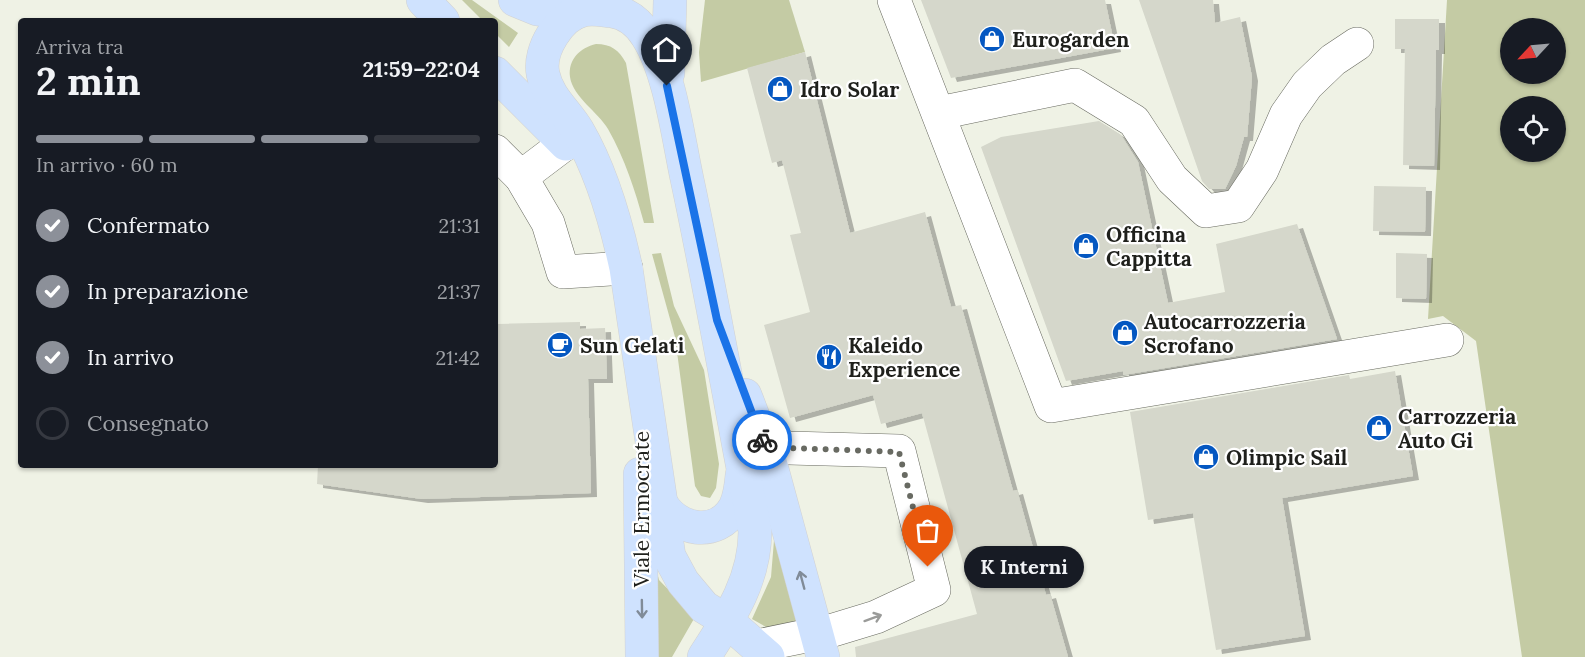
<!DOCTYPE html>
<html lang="it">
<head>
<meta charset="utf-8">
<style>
	body { margin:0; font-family:Lora,serif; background:#242831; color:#f1f3f6; height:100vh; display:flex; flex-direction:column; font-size:22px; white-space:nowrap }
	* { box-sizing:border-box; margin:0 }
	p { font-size:20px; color:#9ea1a6 }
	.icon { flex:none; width:33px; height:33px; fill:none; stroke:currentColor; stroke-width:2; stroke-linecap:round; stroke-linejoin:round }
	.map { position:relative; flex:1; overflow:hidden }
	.side { position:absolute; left:18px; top:18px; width:480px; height:450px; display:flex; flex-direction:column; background:#171b24; border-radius:6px; box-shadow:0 2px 4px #0004 }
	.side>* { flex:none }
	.needle { width:39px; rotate:244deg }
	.controls { position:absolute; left:1500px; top:18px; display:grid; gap:12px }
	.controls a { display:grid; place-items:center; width:66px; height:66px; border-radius:50%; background:#171b24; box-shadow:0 2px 4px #0004; font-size:30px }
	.pin { position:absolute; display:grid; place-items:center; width:51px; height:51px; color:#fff; margin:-62px -26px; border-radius:50% 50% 50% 0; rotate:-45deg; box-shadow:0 0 6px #0007 }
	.pin .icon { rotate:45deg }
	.courier { position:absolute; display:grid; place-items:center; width:60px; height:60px; margin:-30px; border:4px solid #1a73e8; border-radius:50%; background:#fff; color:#222; box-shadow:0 2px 8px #0007 }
	.bubble { position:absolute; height:42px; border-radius:21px; background:#171b24; box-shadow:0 2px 4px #0004; font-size:20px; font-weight:700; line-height:42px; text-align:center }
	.summary em { font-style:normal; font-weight:700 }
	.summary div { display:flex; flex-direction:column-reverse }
	.summary { display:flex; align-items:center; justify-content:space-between; height:102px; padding:0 18px }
	h1 { font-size:39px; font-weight:700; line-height:45px }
	.bar { display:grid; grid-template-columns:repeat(4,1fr); gap:9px 6px; align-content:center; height:72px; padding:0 18px }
	.bar i { height:8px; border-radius:4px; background:#363941 }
	.bar .on { background:#8c9099 }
	.bar p { grid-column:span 4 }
	ol { padding:0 18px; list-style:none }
	li { display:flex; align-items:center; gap:18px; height:66px }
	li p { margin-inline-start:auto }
	li .icon { padding:6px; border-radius:50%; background:#8c9099; color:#fff; stroke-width:4 }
	li:last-child { color:#9ea1a6 }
	li i { width:33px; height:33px; border:3px solid #363941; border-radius:50% }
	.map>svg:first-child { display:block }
	.green { fill:#c4cba4; fill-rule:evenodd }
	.building { fill:#d5d7cb; filter:url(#shadow) }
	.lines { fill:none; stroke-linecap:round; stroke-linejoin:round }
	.minor-casing { stroke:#686a60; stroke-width:34 }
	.major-casing { stroke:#d2d2d2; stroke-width:34 }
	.minor { stroke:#fff; stroke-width:33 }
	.major { stroke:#cfe2fe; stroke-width:33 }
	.oneway { stroke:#808b98 }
	.oneway2 { stroke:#9a9b99 }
	.done { stroke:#686a62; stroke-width:6; stroke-dasharray:0 10.8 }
	.route { stroke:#1a73e8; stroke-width:8 }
	.labels { text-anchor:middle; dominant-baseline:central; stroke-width:4.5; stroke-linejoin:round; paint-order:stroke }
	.poi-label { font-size:21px; font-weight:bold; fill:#1f201c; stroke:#fff; text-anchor:start }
	.street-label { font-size:21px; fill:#1f201c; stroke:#fff }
</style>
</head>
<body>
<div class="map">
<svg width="1585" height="657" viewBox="0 0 1585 657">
	<defs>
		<filter id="shadow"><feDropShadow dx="6" dy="4" stdDeviation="0" flood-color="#0004"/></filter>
	</defs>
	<rect width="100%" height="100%" fill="#eff2e5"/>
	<g class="green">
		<path d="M462 0H472L518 33 509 47 495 33V21H483Z"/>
		<path d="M705 0H789L805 52 701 82 699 52Z"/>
		<path d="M1447 0H1585V657H1522L1476 341 1443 316 1428 319ZM1510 28H1556V74H1510ZM1510 106H1556V152H1510Z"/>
		<path d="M596 44C611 44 619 50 626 63L654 223H644C635 190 625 159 608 129 598 112 573 97 570 77 568 59 580 48 596 44Z"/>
		<path d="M661 253 674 306 704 370 719 464 716 488 710 498 701 496 695 486 675 337 652 254Z"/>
		<path d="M775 528 801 625 773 631 752 619 771 577Z"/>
		<path d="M653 557 659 580 695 617 672 657H653Z"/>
	</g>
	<g class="building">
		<path d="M921 0H1105L1115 48 951 78Z"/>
		<path d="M1139 0H1213L1215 23 1240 17 1252 77 1247 137H1244L1236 166 1225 189H1209L1202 181Z"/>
		<path d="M1395 19H1439V50H1436L1434 166 1403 165 1405 49H1395Z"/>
		<path d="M805 52 850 233 925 212 951 307 961 305 1013 491 1017 490 1046 595 1050 594 1068 657H856L855 647 977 614 922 413 881 424 873 395 790 418 764 325 810 312 790 235 801 233 782 160 772 163 747 68Z"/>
		<path d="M1099 121 1121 135 1138 162 1168 303 1225 292 1216 244 1297 224 1337 339 1123 375V371L1066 381 981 147 1001 137Z"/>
		<path d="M1374 186 1426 187 1425 232 1373 231Z"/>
		<path d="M1396 253 1427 254 1426 299 1396 298Z"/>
		<path d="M580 322V329L605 328 607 379H588L591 493 422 499 317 484 318 465H495V324Z"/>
		<path d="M1395 371 1413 476 1282 498 1305 636 1216 650 1193 513 1148 520 1130 412 1349 375 1350 379Z"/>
	</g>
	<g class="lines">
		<g class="minor-casing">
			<g id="minor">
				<path d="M894 0 1051 406 1447 340"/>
				<path d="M939 113 1075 85 1134 121 1172 179 1206 211 1238 206 1262 170 1286 115 1307 85 1333 60 1357 44"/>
				<path d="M495 151 521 177 566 143"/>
				<path d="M521 177 548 223 563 272 626 268"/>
				<path d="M757 646 830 631 876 617 934 590 899 451 789 448 762 440"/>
			</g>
		</g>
		<g class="major-casing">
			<g id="major">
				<path d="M423 0 443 21"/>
				<path d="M515 0 537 9 575 13"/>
				<path d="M495 73 566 144"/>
				<path d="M668 73 670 0"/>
				<path d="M745 395 769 458 823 657"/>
				<path d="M640 474 642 657"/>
				<path d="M660 501C675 531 717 539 735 507 740 497 741 486 742 475"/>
				<path d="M704 657C730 617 755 580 755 531 732 414 712 296 687 179 678 137 670 72 647 36 638 22 627 13 611 11 602 10 593 8 584 10 560 15 538 50 543 74 548 98 566 111 578 131 602 172 616 222 626 268L669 556 683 582 704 607 727 621 768 657"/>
			</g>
		</g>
		<use href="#minor" class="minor"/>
		<use href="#major" class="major"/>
	</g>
	<defs><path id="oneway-shaft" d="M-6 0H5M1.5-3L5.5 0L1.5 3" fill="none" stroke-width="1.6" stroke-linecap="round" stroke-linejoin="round" transform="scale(1.5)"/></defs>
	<g class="oneway">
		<use href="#oneway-shaft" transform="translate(802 580) rotate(-105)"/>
		<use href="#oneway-shaft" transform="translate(642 609) rotate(89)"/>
	</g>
	<use class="oneway2" href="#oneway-shaft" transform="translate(873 618) rotate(-20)"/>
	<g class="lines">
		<path class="done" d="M762 440 789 448 899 452 928 567"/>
		<path class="route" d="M667 86 717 320 762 440"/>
	</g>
	<defs>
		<g id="shop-disc" transform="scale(1.35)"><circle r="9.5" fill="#0457c1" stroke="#fff"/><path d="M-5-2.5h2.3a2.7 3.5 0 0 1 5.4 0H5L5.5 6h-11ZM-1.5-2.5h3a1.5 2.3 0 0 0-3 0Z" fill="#fff"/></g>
		<g id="cafe-disc" transform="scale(1.35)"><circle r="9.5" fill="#0457c1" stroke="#fff"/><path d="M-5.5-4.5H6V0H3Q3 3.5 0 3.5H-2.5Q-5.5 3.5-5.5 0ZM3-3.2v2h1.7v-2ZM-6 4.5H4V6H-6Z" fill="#fff"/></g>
		<g id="restaurant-disc" transform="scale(1.35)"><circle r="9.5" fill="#0457c1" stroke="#fff"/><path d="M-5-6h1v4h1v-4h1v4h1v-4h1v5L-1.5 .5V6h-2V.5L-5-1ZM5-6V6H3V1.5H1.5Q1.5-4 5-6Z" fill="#fff"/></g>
	</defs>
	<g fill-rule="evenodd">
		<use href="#shop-disc" x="992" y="39"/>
		<use href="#shop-disc" x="780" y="89"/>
		<use href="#shop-disc" x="1086" y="246"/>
		<use href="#shop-disc" x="1125" y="333"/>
		<use href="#cafe-disc" x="560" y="345"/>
		<use href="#restaurant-disc" x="829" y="357"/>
		<use href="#shop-disc" x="1379" y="428"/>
		<use href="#shop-disc" x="1206" y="457"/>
	</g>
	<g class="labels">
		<g class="poi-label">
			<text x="1012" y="39">Eurogarden</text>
			<text x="800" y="89">Idro Solar</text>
			<text x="1106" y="234">Officina<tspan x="1106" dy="24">Cappitta</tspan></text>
			<text x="1144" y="321">Autocarrozzeria<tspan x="1144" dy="24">Scrofano</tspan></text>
			<text x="580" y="345">Sun Gelati</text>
			<text x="848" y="345">Kaleido<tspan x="848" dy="24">Experience</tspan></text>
			<text x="1398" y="416">Carrozzeria<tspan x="1398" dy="24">Auto Gi</tspan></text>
			<text x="1226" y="457">Olimpic Sail</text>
		</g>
		<g class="street-label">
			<text transform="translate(641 509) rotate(-90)">Viale Ermocrate</text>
		</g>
	</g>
</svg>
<div class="controls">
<a><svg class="needle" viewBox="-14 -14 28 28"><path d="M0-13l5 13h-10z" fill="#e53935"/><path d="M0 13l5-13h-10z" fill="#9ea1a6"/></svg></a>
<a><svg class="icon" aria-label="locate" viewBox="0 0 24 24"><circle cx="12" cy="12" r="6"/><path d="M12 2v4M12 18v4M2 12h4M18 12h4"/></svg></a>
</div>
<div class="pin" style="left:928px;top:567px;background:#ea580c"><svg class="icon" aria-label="bag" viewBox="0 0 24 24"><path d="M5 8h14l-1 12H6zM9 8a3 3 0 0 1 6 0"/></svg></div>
<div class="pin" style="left:667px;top:86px;background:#1f2937"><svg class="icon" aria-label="home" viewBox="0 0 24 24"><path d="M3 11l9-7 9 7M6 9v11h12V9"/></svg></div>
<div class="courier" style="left:762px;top:440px"><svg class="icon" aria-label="bike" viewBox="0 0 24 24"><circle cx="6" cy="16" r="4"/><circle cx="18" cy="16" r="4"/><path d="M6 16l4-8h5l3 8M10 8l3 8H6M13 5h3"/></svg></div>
<div class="bubble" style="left:964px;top:546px;width:120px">K Interni</div>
<section class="side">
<div class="summary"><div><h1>2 min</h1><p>Arriva tra</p></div><em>21:59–22:04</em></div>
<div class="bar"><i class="on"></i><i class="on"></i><i class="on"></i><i></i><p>In arrivo · 60 m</p></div>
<ol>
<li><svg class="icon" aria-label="check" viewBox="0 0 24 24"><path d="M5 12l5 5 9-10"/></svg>Confermato<p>21:31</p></li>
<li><svg class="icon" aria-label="check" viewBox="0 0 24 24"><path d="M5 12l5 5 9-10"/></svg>In preparazione<p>21:37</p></li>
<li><svg class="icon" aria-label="check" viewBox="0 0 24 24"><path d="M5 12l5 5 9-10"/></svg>In arrivo<p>21:42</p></li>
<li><i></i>Consegnato</li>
</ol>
</section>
</div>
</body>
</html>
